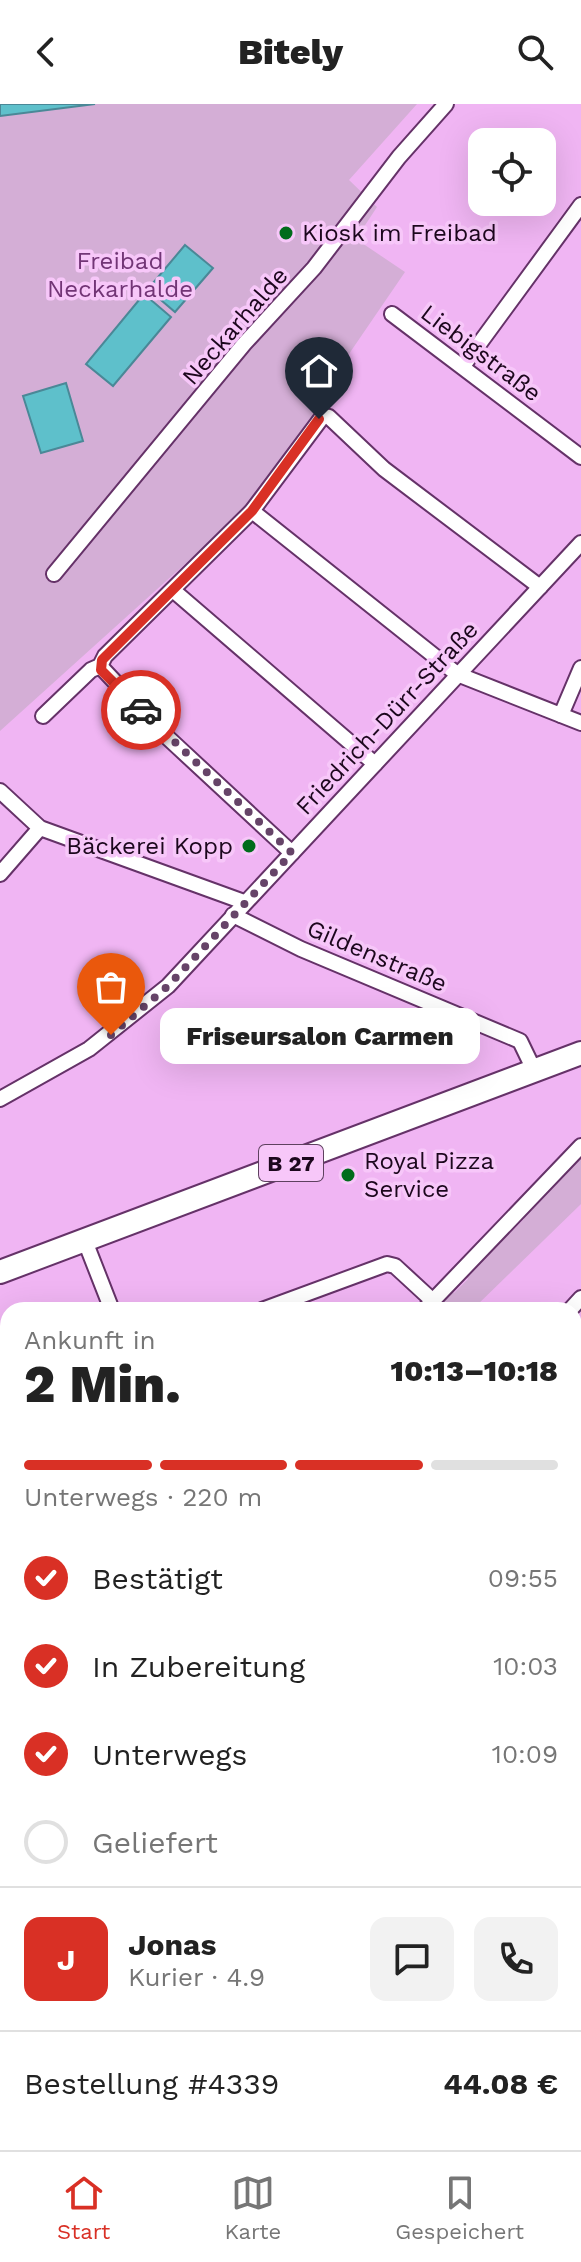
<!DOCTYPE html>
<html lang="de">
<head>
<meta charset="utf-8">
<style>
	body { margin:0; font-family:"Work Sans",sans-serif; background:#f2f2f2; color:#222; height:100vh; display:flex; flex-direction:column; font-size:30px; white-space:nowrap }
	* { box-sizing:border-box; margin:0 }
	p { font-size:26px; color:#767676 }
	.icon { flex:none; width:44px; height:44px; fill:none; stroke:currentColor; stroke-width:2; stroke-linecap:round; stroke-linejoin:round }
	.map { position:relative; flex:1; overflow:hidden }
	.sheet { position:absolute; left:0px; top:1198px; width:582px; height:848px; display:flex; flex-direction:column; background:#fff; border-radius:24px 24px 0 0; box-shadow:0 8px 32px #0002 }
	.sheet>* { flex:none }
	.buttons { position:absolute; left:468px; top:24px; display:grid; gap:16px }
	.buttons a { display:grid; place-items:center; width:88px; height:88px; border-radius:16px; background:#fff; box-shadow:0 8px 32px #0002; font-size:40px }
	.pin { position:absolute; display:grid; place-items:center; width:68px; height:68px; color:#fff; margin:-82px -34px; border-radius:50% 50% 50% 0; rotate:-45deg; box-shadow:0 0 8px #0007 }
	.pin .icon { rotate:45deg }
	.courier { position:absolute; display:grid; place-items:center; width:80px; height:80px; margin:-40px; border:6px solid #d93025; border-radius:50%; background:#fff; color:#222; box-shadow:0 2px 10px #0007 }
	.bubble { position:absolute; height:56px; border-radius:16px; background:#fff; box-shadow:0 8px 32px #0002; font-size:26px; font-weight:800; line-height:56px; text-align:center }
	.head em { font-style:normal; font-weight:800 }
	.head div { display:flex; flex-direction:column-reverse }
	.head { display:flex; align-items:center; justify-content:space-between; height:136px; padding:0 24px }
	h1 { font-size:52px; font-weight:800; line-height:60px }
	.bar { display:grid; grid-template-columns:repeat(4,1fr); gap:12px 8px; align-content:center; height:96px; padding:0 24px }
	.bar i { height:10px; border-radius:6px; background:#e0e0e0 }
	.bar .current { background:#d93025 }
	.bar p { grid-column:span 4 }
	.line { display:flex; align-items:center; gap:20px; padding:0 24px; border-top:2px solid #e0e0e0 }
	.line div { flex:1 }
	.round { display:grid; place-items:center; flex:none; width:84px; height:84px; border-radius:16px; background:#f2f2f2 }
	ol { padding:0 24px; list-style:none }
	li { display:flex; align-items:center; gap:24px; height:88px }
	li p { margin-inline-start:auto }
	li .icon { padding:8px; border-radius:50%; background:#d93025; color:#fff; stroke-width:4 }
	li:last-child { color:#767676 }
	li i { width:44px; height:44px; border:4px solid #e0e0e0; border-radius:50% }
	header { display:flex; justify-content:space-between; align-items:center; height:104px; padding:0 24px; background:#fff; font-size:36px; font-weight:800 }
	.tab-bar { display:flex; justify-content:space-around; align-items:center; height:112px; border-top:2px solid #e0e0e0; background:#fff; font-size:22px; color:#767676 }
	.tab-bar a { display:grid; justify-items:center; gap:4px }
	.tab-bar .current { color:#d93025 }
	.map>svg:first-child { display:block }
	.green { fill:#d4aed6 }
	.water { fill:#5ec0cb; stroke:#4a8897; stroke-width:2 }
	.lines { fill:none; stroke-linecap:round; stroke-linejoin:round }
	.minor-casing { stroke:#653268; stroke-width:18 }
	.tertiary-casing { stroke:#653268; stroke-width:22 }
	.primary-casing { stroke:#653268; stroke-width:26 }
	.minor { stroke:#fff; stroke-width:14 }
	.tertiary { stroke:#fff; stroke-width:18 }
	.primary { stroke:#fff; stroke-width:22 }
	.done { stroke:#664468; stroke-width:8; stroke-dasharray:0 14.4 }
	.route { stroke:#d93025; stroke-width:10 }
	.poi-dot { fill:#006c1b; stroke:#f7c7f9; stroke-width:3 }
	.labels { text-anchor:middle; dominant-baseline:central; stroke-width:7; stroke-linejoin:round; paint-order:stroke }
	.shield { fill:#f7c7f9; stroke:#5e415f; stroke-width:2 }
	.shield-label { font-size:22px; font-weight:bold; fill:#1c071d }
	.poi-label { font-size:24px; fill:#1c071d; stroke:#f7c7f9; text-anchor:start }
	.park-label { font-size:24px; fill:#723576; stroke:#f7c7f9 }
	.street-label { font-size:24px; fill:#1c071d; stroke:#f7c7f9 }
</style>
</head>
<body>
<header><svg class="icon" aria-label="back" viewBox="0 0 24 24"><path d="M15 5l-7 7 7 7"/></svg>Bitely<svg class="icon" aria-label="search" viewBox="0 0 24 24"><circle cx="10" cy="10" r="6"/><path d="M15 15l6 6"/></svg></header>
<div class="map">
<svg width="581" height="2046" viewBox="0 0 581 2046">
	<rect width="100%" height="100%" fill="#f0b5f3"/>
	<g class="green">
		<path d="M95 0H417L349 76 377 103 356 135 405 168 351 247 298 337 237 413 0 627V12Z"/>
		<path d="M581 1053V1100L472 1206H431L450 1185 454 1189 468 1175 465 1170 506 1125 510 1129 524 1115 521 1110Z"/>
		<path d="M574 1606 581 1609V1984L574 1983 577 1767 574 1765Z"/>
	</g>
	<g class="water">
		<path d="M0 0H95L0 12Z"/>
		<path d="M185 141 213 164 175 208 148 185Z"/>
		<path d="M144 190 171 213 113 282 86 260Z"/>
		<path d="M66 279 83 337 41 349 23 292Z"/>
	</g>
	<g class="lines">
		<g class="minor-casing">
			<g id="minor">
				<path d="M392 210 581 353"/>
				<path d="M463 262 581 101"/>
				<path d="M252 407 457 570 581 619"/>
				<path d="M54 470 244 240 314 164 399 53 446 0"/>
				<path d="M174 487 375 660"/>
				<path d="M100 562 166 632 292 749"/>
				<path d="M561 611 581 564"/>
				<path d="M43 612 91 566 100 562 105 552 252 407 323 312 329 313 384 365 540 483"/>
				<path d="M0 687 40 724 244 798"/>
				<path d="M0 770 40 724"/>
				<path d="M233 811 301 845 520 937 534 966"/>
				<path d="M0 995 89 945 168 882 581 439"/>
				<path d="M85 1137 112 1206"/>
				<path d="M262 1206 387 1160 395 1162 433 1197"/>
				<path d="M424 1206 581 1042"/>
				<path d="M570 1206 581 1194"/>
				<path d="M0 1276 8 1278"/>
				<path d="M574 1382 581 1385"/>
				<path d="M574 1486 581 1469"/>
				<path d="M0 1742 8 1741"/>
				<path d="M0 1936 8 1935"/>
			</g>
		</g>
		<g class="tertiary-casing">
			<g id="tertiary">
				<path d="M0 1365 8 1367"/>
				<path d="M574 1593 581 1596"/>
				<path d="M77 2046 80 2038"/>
			</g>
		</g>
		<g class="primary-casing">
			<path id="primary" d="M0 1168 581 949"/>
		</g>
		<use href="#minor" class="minor"/>
		<use href="#tertiary" class="tertiary"/>
		<use href="#primary" class="primary"/>
	</g>
	<g class="lines">
		<path class="done" d="M111 931 168 882 292 749 141 606"/>
		<path class="route" d="M141 606 101 566 102 556 252 407 319 315"/>
	</g>
	<g class="poi-dot">
		<circle cx="286" cy="129" r="8"/>
		<circle cx="249" cy="742" r="8"/>
		<circle cx="348" cy="1071" r="8"/>
	</g>
	<g class="labels">
		<rect class="shield" x="259" y="1041" width="64" height="36" rx="6"/>
		<g class="shield-label">
			<text x="291" y="1059">B 27</text>
		</g>
		<g class="poi-label">
			<text x="302" y="129">Kiosk im Freibad</text>
			<text x="233" y="742" text-anchor="end">Bäckerei Kopp</text>
			<text x="364" y="1057">Royal Pizza<tspan x="364" dy="28">Service</tspan></text>
		</g>
		<g class="park-label">
			<text x="120" y="157">Freibad<tspan x="120" dy="28">Neckarhalde</tspan></text>
		</g>
		<g class="street-label">
			<text transform="translate(235 222) rotate(-49)">Neckarhalde</text>
			<text transform="translate(481 249) rotate(37)">Liebigstraße</text>
			<text transform="translate(387 614) rotate(-47)">Friedrich-Dürr-Straße</text>
			<text transform="translate(377 852) rotate(23)">Gildenstraße</text>
		</g>
	</g>
</svg>
<div class="buttons">
<a><svg class="icon" aria-label="locate" viewBox="0 0 24 24"><circle cx="12" cy="12" r="6"/><path d="M12 2v4M12 18v4M2 12h4M18 12h4"/></svg></a>
</div>
<div class="pin" style="left:111px;top:931px;background:#ea580c"><svg class="icon" aria-label="bag" viewBox="0 0 24 24"><path d="M5 8h14l-1 12H6zM9 8a3 3 0 0 1 6 0"/></svg></div>
<div class="pin" style="left:319px;top:315px;background:#1f2937"><svg class="icon" aria-label="home" viewBox="0 0 24 24"><path d="M3 11l9-7 9 7M6 9v11h12V9"/></svg></div>
<div class="courier" style="left:141px;top:606px"><svg class="icon" aria-label="car" viewBox="0 0 24 24"><path d="M5 17H2v-5l4-1 3-4h7l3 4 3 1v5h-3M9 17h6M6 11h13"/><circle cx="7" cy="17" r="2"/><circle cx="17" cy="17" r="2"/></svg></div>
<div class="bubble" style="left:160px;top:904px;width:320px">Friseursalon Carmen</div>
<section class="sheet">
<div class="head"><div><h1>2 Min.</h1><p>Ankunft in</p></div><em>10:13–10:18</em></div>
<div class="bar"><i class="current"></i><i class="current"></i><i class="current"></i><i></i><p>Unterwegs · 220 m</p></div>
<ol>
<li><svg class="icon" aria-label="check" viewBox="0 0 24 24"><path d="M5 12l5 5 9-10"/></svg>Bestätigt<p>09:55</p></li>
<li><svg class="icon" aria-label="check" viewBox="0 0 24 24"><path d="M5 12l5 5 9-10"/></svg>In Zubereitung<p>10:03</p></li>
<li><svg class="icon" aria-label="check" viewBox="0 0 24 24"><path d="M5 12l5 5 9-10"/></svg>Unterwegs<p>10:09</p></li>
<li><i></i>Geliefert</li>
</ol>
<div class="line" style="height:144px"><b class="round" style="background:#d93025;color:#fff">J</b><div><b>Jonas</b><p>Kurier · 4.9</p></div><a class="round"><svg class="icon" aria-label="chat" viewBox="0 0 24 24"><path d="M4 5h16v11H9l-5 4z"/></svg></a><a class="round"><svg class="icon" aria-label="phone" viewBox="0 0 24 24"><path d="M5 4h4l2 5-3 2q2 4 5 5l2-3 5 2v4C11 20 4 13 5 4z"/></svg></a></div>
<div class="line" style="height:104px"><div>Bestellung #4339</div><b>44.08 €</b></div>
</section>
</div>
<nav class="tab-bar">
<a class="current"><svg class="icon" aria-label="home" viewBox="0 0 24 24"><path d="M3 11l9-7 9 7M6 9v11h12V9"/></svg>Start</a>
<a><svg class="icon" aria-label="map" viewBox="0 0 24 24"><path d="M3 6l6-2 6 2 6-2v14l-6 2-6-2-6 2zM9 4v14M15 6v14"/></svg>Karte</a>
<a><svg class="icon" aria-label="saved" viewBox="0 0 24 24"><path d="M7 4h10v16l-5-4-5 4z"/></svg>Gespeichert</a>
</nav>
</body>
</html>
